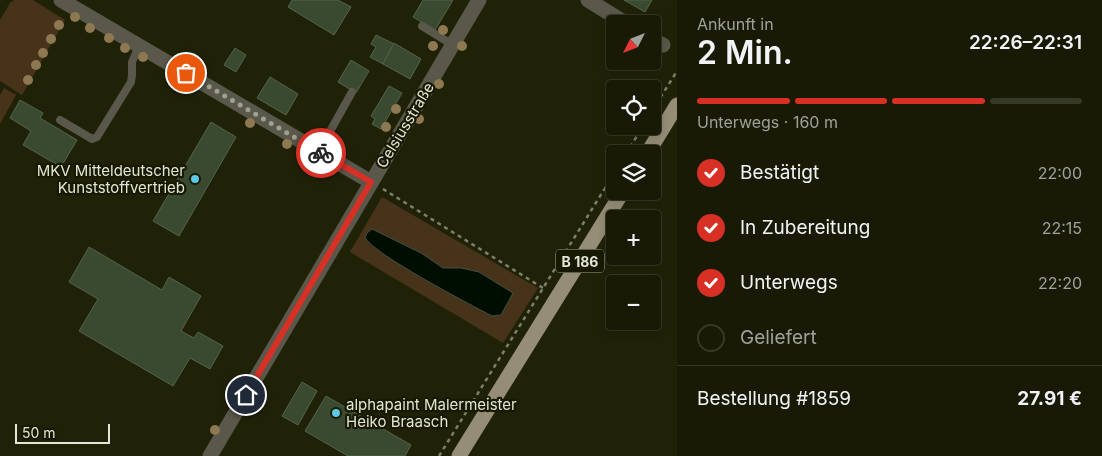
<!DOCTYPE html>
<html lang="de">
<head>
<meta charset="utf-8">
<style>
	body { margin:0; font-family:Inter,sans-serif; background:#212310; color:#f1f3f6; height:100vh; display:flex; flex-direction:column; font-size:19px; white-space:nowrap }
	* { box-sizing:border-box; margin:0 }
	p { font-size:16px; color:#9fa19b }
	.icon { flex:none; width:28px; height:28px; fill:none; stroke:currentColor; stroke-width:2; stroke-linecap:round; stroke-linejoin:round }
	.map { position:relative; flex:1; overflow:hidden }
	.details { display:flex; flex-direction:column; background:#181a06; width:425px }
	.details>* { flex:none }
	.needle { width:32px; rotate:228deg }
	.fabs { position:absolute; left:606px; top:15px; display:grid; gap:10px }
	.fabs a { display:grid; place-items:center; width:55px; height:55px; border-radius:5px; background:#181a06; box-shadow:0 2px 8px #0003,0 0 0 1px #363828; font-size:25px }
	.scale { position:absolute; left:15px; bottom:12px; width:95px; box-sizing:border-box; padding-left:5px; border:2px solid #e3e6d6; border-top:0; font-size:14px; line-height:18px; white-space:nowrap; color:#e3e6d6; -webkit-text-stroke:4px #171901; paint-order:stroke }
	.pin { position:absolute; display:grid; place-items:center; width:42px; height:42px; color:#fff; margin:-21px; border:2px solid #fff; border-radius:50%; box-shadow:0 1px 5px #0007 }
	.courier { position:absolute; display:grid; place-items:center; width:50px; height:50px; margin:-25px; border:4px solid #d93025; border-radius:50%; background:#fff; color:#222; box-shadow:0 1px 6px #0007 }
	.headline em { font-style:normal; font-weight:600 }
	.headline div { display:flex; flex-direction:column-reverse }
	.headline { display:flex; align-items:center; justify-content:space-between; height:85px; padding:0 20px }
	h1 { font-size:32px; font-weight:600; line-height:38px }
	.bar { display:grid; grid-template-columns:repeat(4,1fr); gap:8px 5px; align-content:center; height:60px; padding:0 20px }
	.bar i { height:6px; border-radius:4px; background:#363828 }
	.bar .selected { background:#d93025 }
	.bar p { grid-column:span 4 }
	.line { display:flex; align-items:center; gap:12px; padding:0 20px; border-top:1px solid #363828 }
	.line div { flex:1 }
	ol { padding:0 20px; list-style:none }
	li { display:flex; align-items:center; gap:15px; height:55px }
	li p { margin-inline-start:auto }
	li .icon { padding:5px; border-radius:50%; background:#d93025; color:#fff; stroke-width:4 }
	li:last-child { color:#9fa19b }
	li i { width:28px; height:28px; border:2px solid #363828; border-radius:50% }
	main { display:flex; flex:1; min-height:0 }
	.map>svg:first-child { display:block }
	.green { fill:#46331a }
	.water { fill:#000e02; stroke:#444f42 }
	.building { fill:#3a4a30; stroke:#53634a }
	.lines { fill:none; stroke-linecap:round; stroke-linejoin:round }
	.path { stroke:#7c7f6a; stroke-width:2.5; stroke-dasharray:4 4; stroke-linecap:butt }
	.lane { stroke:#5a574b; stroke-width:8 }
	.street { stroke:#5a574b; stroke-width:15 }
	.primary { stroke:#958d75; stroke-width:15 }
	.tree { fill:#8d7852 }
	.done { stroke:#9fa18e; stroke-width:5; stroke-dasharray:0 9 }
	.route { stroke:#d93025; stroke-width:6 }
	.poi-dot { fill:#5ac8e6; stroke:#171901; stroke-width:2 }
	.labels { text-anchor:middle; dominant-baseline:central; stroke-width:4.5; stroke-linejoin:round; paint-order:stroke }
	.shield { fill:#171901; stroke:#a6a896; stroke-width:1 }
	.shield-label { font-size:14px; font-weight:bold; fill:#e3e6d6 }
	.street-label { font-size:15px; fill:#e3e6d6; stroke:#171901 }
	.poi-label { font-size:15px; fill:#e3e6d6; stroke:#171901; text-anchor:end }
</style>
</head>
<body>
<main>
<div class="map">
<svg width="677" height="456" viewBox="0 0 677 456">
	<rect width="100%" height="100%" fill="#202208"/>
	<g class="green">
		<path d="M14 0H33L65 20 22 95 0 81V20L10 3Z"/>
		<path d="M4 88 16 95 0 124V95Z"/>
		<path d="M382 197 538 288 503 343 350 252Z"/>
	</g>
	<path class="water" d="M372 229 421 253 443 268H461L479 272 513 293 501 315 492 316C471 305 371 253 365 237L367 233Z"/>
	<g class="building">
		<path d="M292 0H338L351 7 334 35 288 7Z"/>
		<path d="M423 0H453L435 30 413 17Z"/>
		<path d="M624 0H652L645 12Z"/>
		<path d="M376 35 394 44 383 64 370 57 376 47 371 44Z"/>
		<path d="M394 43 421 59 410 79 383 64Z"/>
		<path d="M235 48 246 55 236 72 224 65Z"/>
		<path d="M351 60 369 71 356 93 338 82Z"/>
		<path d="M270 77 298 94 286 115 257 98Z"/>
		<path d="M389 86 402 93 381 129 372 124 375 119 371 116Z"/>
		<path d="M20 100 43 113 40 118 77 140 61 167 23 145 31 131 10 118Z"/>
		<path d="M211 122 236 137 179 236 153 221Z"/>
		<path d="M89 247 162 290 169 277 201 296 181 331 194 338 198 332 223 346 210 369 190 358 173 386 79 331 98 299 69 282Z"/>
		<path d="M302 382 317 391 298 425 282 416Z"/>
		<path d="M326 396 411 445 405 456H348L305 431Z"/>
	</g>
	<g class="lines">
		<g class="path">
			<path d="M652 111 677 71"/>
			<path d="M626 154 643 126"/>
			<path d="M383 189 543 288"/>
			<path d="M439 456 615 172"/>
		</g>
		<g class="lane">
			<path d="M422 26 453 45"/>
			<path d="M60 120 92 139 97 137 131 82 132 75V62L139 46"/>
			<path d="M319 151 352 92"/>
		</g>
		<g class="street">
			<path d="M61 0 371 182"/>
			<path d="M588 0 627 24"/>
			<path d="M652 39 663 45"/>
			<path d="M210 456 479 0"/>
		</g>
		<g class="primary">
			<path d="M647 154 677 105"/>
			<path d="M459 456 623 191"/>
		</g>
	</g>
	<g class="tree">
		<circle cx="75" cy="17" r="5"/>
		<circle cx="59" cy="25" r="5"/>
		<circle cx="90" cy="28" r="5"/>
		<circle cx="443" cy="30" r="5"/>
		<circle cx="109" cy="38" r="5"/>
		<circle cx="51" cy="39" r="5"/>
		<circle cx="433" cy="46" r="5"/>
		<circle cx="462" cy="46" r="5"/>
		<circle cx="125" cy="48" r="5"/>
		<circle cx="43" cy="53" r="5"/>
		<circle cx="143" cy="57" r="5"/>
		<circle cx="36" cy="65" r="5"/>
		<circle cx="28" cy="80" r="5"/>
		<circle cx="439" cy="84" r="5"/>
		<circle cx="396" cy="109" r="5"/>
		<circle cx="419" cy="119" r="5"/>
		<circle cx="250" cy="123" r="5"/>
		<circle cx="386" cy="127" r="5"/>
		<circle cx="287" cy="144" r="5"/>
		<circle cx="215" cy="430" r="5"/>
	</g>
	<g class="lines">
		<path class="done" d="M186 73 321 153"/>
		<path class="route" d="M246 395 371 182 321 153"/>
	</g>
	<g class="poi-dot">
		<circle cx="195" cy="179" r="5"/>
		<circle cx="336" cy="413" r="5"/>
	</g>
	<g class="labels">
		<rect class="shield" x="556" y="249.5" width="48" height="23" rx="4"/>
		<g class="shield-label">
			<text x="580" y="261">B 186</text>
		</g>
		<g class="street-label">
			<text transform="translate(405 125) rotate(-59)">Celsiusstraße</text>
		</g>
		<g class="poi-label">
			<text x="185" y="170">MKV Mitteldeutscher<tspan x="185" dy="17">Kunststoffvertrieb</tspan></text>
			<text x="346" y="404" text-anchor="start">alphapaint Malermeister<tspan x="346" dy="17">Heiko Braasch</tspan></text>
		</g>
	</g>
</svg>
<div class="fabs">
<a><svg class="needle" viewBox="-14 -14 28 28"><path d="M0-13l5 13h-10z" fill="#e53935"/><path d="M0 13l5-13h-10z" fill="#9fa19b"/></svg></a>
<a><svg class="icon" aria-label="locate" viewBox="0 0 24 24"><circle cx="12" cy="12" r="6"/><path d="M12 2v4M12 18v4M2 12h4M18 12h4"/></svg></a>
<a><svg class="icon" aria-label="layers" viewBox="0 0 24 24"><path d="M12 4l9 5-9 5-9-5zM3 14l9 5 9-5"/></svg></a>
<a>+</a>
<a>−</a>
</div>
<div class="scale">50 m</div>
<div class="pin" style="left:186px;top:73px;background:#ea580c"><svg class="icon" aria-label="bag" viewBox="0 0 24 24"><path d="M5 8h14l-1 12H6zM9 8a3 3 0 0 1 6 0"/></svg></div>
<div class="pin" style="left:246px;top:395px;background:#1f2937"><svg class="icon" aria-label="home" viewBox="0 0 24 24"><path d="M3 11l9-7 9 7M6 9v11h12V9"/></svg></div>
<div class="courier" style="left:321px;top:153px"><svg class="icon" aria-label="bike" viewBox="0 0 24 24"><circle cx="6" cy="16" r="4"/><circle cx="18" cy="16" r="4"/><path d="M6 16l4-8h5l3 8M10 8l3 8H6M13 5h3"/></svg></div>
</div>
<section class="details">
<div class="headline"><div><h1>2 Min.</h1><p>Ankunft in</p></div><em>22:26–22:31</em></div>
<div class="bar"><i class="selected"></i><i class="selected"></i><i class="selected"></i><i></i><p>Unterwegs · 160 m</p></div>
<ol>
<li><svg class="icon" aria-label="check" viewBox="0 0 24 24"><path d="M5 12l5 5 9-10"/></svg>Bestätigt<p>22:00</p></li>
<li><svg class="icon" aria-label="check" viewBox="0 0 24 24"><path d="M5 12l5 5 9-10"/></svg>In Zubereitung<p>22:15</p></li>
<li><svg class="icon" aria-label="check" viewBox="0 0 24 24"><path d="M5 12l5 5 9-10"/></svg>Unterwegs<p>22:20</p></li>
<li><i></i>Geliefert</li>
</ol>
<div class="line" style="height:65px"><div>Bestellung #1859</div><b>27.91 €</b></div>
</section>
</main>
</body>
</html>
